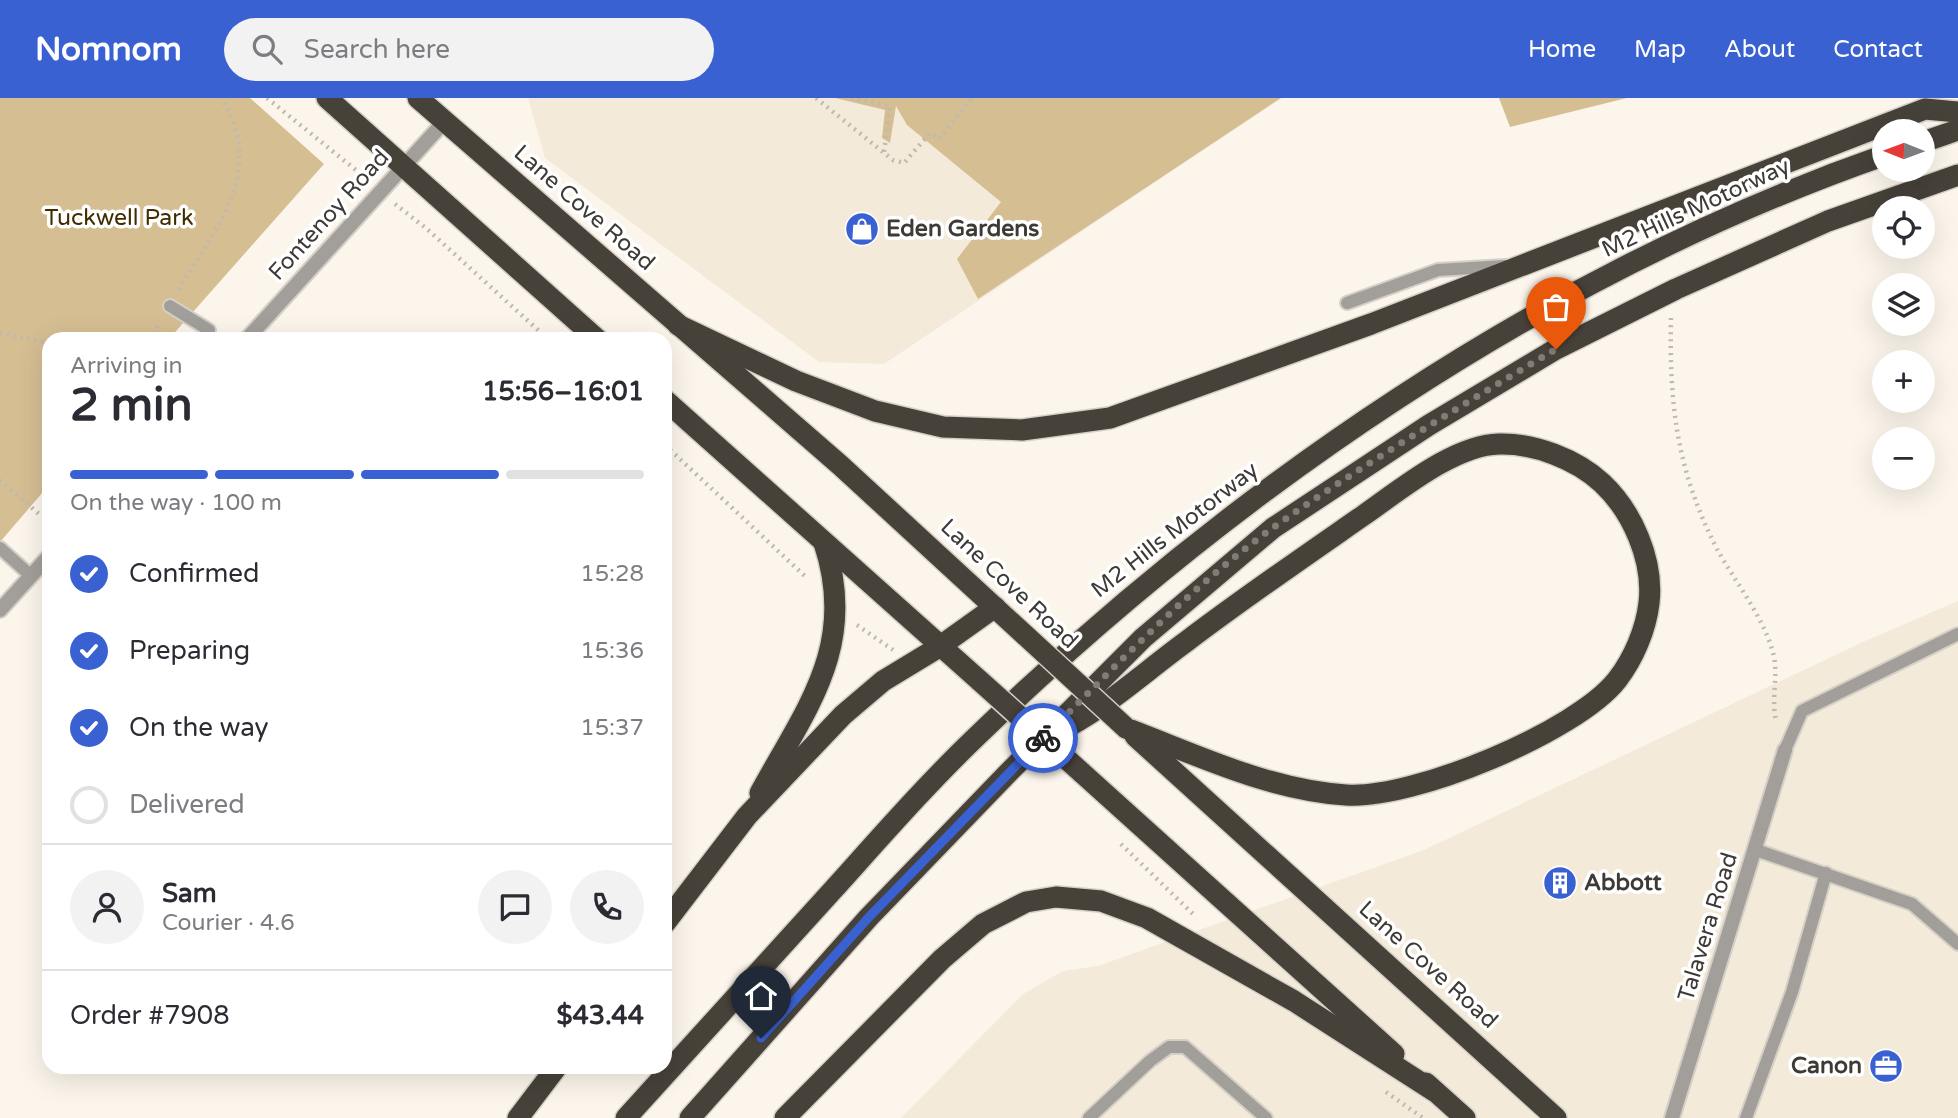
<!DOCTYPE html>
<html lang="en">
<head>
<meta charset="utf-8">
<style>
	body { margin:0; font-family:"Varela Round",sans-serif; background:#f2f2f3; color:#2b2b33; height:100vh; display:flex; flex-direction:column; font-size:26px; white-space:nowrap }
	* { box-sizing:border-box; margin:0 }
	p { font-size:23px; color:#7c7c81 }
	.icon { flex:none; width:38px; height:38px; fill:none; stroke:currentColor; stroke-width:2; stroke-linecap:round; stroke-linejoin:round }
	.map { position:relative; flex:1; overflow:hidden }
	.panel { position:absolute; left:42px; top:234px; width:630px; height:742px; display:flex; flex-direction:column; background:#fff; border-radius:21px; box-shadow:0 7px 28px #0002 }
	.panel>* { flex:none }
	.needle { width:46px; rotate:271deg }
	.controls { position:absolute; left:1872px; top:21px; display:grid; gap:14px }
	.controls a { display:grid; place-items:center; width:63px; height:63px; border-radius:50%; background:#fff; box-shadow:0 7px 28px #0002; font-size:35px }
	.pin { position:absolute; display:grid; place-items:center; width:60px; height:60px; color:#fff; margin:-72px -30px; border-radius:50% 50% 50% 0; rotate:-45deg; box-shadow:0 0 7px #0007 }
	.pin .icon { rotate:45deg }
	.courier { position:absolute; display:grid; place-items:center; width:70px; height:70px; margin:-35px; border:5px solid #3961d2; border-radius:50%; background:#fff; color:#222; box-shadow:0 2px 9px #0007 }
	.head em { font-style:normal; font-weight:800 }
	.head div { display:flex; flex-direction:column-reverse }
	.head { display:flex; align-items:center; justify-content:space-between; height:119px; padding:0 28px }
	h1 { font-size:46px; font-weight:800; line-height:52px }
	.bar { display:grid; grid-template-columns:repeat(4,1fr); gap:10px 7px; align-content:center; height:84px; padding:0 28px }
	.bar i { height:9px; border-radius:5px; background:#e1e1e2 }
	.bar .current { background:#3961d2 }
	.bar p { grid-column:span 4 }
	.line { display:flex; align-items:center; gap:18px; padding:0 28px; border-top:2px solid #e1e1e2 }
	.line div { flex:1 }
	.round { display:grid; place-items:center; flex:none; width:74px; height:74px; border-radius:37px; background:#f2f2f3 }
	ol { padding:0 28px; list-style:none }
	li { display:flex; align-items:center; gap:21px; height:77px }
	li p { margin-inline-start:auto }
	li .icon { padding:7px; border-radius:50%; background:#3961d2; color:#fff; stroke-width:4 }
	li:last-child { color:#7c7c81 }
	li i { width:38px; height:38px; border:4px solid #e1e1e2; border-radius:50% }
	header { display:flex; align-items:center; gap:42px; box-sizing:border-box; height:98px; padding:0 35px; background:#3961d2; color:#fff }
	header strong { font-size:33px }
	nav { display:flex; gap:38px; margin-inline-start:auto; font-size:24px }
	.search { width:490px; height:63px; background:#f2f2f3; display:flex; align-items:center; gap:18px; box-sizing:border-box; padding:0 24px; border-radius:38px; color:#7c7c81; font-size:26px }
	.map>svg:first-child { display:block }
	.built { fill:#f4ead9 }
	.green { fill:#d6be93 }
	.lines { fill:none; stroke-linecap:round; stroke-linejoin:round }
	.lane-casing { stroke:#d5d0c7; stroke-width:16 }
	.street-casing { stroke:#d5d0c7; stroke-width:18 }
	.highway-casing { stroke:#d5d0c7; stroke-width:24 }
	.path { stroke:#beb9b1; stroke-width:4.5; stroke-dasharray:2 5; stroke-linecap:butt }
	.lane { stroke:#a29f9b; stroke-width:12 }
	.street { stroke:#a29f9b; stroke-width:14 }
	.highway { stroke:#464139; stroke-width:21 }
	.highway-bridge-casing { stroke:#d5d0c7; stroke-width:24; stroke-linecap:butt }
	.highway-bridge { stroke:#464139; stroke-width:21 }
	.done { stroke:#807c76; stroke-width:7; stroke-dasharray:0 12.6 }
	.route { stroke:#3961d2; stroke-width:9 }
	.labels { text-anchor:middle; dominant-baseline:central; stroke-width:7; stroke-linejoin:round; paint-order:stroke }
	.street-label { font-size:23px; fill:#3e3b37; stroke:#fff }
	.park-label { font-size:23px; fill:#402c00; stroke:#fff }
	.poi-label { font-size:23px; font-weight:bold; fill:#3e3b37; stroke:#fff; text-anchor:start }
</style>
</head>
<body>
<header>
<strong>Nomnom</strong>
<div class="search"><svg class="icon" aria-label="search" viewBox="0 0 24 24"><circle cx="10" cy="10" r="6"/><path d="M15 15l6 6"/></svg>Search here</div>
<nav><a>Home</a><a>Map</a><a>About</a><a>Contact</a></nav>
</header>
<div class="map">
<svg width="1958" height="1020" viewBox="0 0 1958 1020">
	<rect width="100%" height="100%" fill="#fbf5eb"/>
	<g class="built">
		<path d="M528 0H1281L884 266 819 264 545 60Z"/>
		<path d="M1958 503V1020H901L1023 896 1063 873 1098 868 1424 752 1863 544Z"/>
	</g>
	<g class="green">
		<path d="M0 0H250L324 66 169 241 49 242V387L0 444Z"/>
		<path d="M835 0H1281L978 201 957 161 1001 104 907 27 896 8 890 45 882 40 885 12Z"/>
		<path d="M1499 0H1627L1510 29Z"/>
	</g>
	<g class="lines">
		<g class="lane-casing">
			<g id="lane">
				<path d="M1347 205 1438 172 1505 168"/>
				<path d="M170 208 209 232"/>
				<path d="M0 450 31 478"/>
				<path d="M1785 652 1802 613 1958 536"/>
				<path d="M1756 752 1912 806 1958 846"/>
				<path d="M1089 1020 1150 963 1169 949H1185L1266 1020"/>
				<path d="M1746 1020 1792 894 1826 775"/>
			</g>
		</g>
		<g class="street-casing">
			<g id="street">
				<path d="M246 242 444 24"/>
				<path d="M0 512 49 458"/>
				<path d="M1672 1020 1785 652"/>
			</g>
		</g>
		<g class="highway-casing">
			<g id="highway">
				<path d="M327 0 598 242"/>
				<path d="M418 0 840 367 1026 538"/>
				<path d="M1923 44 1958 32"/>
				<path d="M678 227 796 283 875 313 943 329 1022 332 1110 320 1371 226 1925 11 1958 14"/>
				<path d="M665 302 980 583"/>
				<path d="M1056 635C1105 611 1143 575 1187 543 1245 499 1305 458 1364 417 1400 392 1454 347 1499 346 1534 345 1576 361 1602 385 1632 413 1654 462 1649 505 1646 531 1634 560 1617 582 1576 634 1412 702 1346 697 1269 692 1197 657 1126 630"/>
				<path d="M1135 638 1556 1020"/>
				<path d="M1081 674 1394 956"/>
				<path d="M760 695C807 609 858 547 824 445"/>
				<path d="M665 825 747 718 843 617 883 583 939 549 995 509"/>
				<path d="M1426 985 1465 1020"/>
				<path d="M518 1020 556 970"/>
				<path d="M626 1020C695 944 763 869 832 793 879 741 925 688 975 640 1233 391 1544 176 1885 57"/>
				<path d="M690 1020 869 819 1009 674 1143 540 1273 430 1429 327 1556 251 1676 191 1828 123 1958 77"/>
				<path d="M785 1020 942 861 983 826 1026 804 1056 799 1101 803 1147 820 1294 903 1434 993"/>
			</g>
		</g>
		<g class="path">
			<path d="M267 0 367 81"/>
			<path d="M816 0 893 62 904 65 930 35 939 41 972 0"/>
			<path d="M851 0 890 8 884 54"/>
			<path d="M395 106 427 131 549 242"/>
			<path d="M179 192C216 127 268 74 221 0"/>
			<path d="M1671 220C1669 307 1677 373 1717 451 1735 484 1766 522 1774 559 1778 579 1771 602 1776 622"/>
			<path d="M0 235 49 245"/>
			<path d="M150 242 160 224"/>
			<path d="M665 347 808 481"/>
			<path d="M0 382 39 416"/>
			<path d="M857 527 893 552"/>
			<path d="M1121 746 1193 816"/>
			<path d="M1386 994 1423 1020"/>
		</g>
		<use href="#lane" class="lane"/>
		<use href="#street" class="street"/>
		<use href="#highway" class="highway"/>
		<g class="highway-bridge-casing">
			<g id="highway-bridge">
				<path d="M1026 538 1126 630"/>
				<path d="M980 583 1081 674"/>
			</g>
		</g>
		<use href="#highway-bridge" class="highway-bridge"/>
	</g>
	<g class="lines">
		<path class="done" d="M1043 640C1117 567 1189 490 1274 429 1365 365 1461 308 1556 251"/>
		<path class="route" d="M761 940 869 819 1043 640"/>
	</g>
	<defs>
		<g id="shop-disc" transform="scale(1.75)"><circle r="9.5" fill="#3961d2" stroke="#fff"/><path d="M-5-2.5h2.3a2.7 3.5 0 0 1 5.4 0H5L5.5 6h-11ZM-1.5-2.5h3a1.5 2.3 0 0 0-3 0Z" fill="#fff"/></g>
		<g id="building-disc" transform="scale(1.75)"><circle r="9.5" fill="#3961d2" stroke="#fff"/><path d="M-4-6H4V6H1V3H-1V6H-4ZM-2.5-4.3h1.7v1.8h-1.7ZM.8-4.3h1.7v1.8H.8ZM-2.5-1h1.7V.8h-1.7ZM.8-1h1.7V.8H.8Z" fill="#fff"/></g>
		<g id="office-disc" transform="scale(1.75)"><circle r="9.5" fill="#3961d2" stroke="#fff"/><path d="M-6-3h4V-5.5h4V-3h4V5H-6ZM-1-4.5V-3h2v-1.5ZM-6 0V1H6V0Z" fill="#fff"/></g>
	</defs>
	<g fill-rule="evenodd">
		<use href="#shop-disc" x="862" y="131"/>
		<use href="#building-disc" x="1560" y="785"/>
		<use href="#office-disc" x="1886" y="968"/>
	</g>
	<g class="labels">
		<g class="street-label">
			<text transform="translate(584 110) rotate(41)">Lane Cove Road</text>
			<text transform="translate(1696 110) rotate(-25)">M2 Hills Motorway</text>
			<text transform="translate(329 117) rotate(-48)">Fontenoy Road</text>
			<text transform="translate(1175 432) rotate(-38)">M2 Hills Motorway</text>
			<text transform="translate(1009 486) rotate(43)">Lane Cove Road</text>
			<text transform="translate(1708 829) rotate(-73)">Talavera Road</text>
			<text transform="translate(1428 867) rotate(42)">Lane Cove Road</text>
		</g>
		<g class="park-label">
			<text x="119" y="120">Tuckwell Park</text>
		</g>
		<g class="poi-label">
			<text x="886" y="131">Eden Gardens</text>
			<text x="1584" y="785">Abbott</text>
			<text x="1862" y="968" text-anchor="end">Canon</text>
		</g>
	</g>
</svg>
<div class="controls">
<a><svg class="needle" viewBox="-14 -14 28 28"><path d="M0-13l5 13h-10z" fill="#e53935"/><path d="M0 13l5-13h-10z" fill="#7c7c81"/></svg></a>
<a><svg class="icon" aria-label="locate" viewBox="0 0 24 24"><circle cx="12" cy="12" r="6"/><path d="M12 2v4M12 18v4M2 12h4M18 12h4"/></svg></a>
<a><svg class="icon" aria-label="layers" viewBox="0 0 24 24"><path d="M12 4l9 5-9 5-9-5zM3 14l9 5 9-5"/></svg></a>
<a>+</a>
<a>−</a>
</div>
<div class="pin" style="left:1556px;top:251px;background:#ea580c"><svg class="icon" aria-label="bag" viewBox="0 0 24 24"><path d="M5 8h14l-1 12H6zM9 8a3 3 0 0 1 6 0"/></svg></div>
<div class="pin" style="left:761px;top:940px;background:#1f2937"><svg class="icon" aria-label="home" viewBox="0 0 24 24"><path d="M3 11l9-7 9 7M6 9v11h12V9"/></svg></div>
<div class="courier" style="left:1043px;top:640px"><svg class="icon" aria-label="bike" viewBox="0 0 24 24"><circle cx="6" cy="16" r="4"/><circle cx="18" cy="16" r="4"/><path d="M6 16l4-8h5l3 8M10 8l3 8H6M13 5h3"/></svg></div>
<section class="panel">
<div class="head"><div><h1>2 min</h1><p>Arriving in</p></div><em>15:56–16:01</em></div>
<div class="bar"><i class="current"></i><i class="current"></i><i class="current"></i><i></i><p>On the way · 100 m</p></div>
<ol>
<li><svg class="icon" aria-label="check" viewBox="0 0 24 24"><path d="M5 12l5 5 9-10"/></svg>Confirmed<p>15:28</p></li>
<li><svg class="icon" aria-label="check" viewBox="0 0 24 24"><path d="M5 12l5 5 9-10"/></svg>Preparing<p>15:36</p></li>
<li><svg class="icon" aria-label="check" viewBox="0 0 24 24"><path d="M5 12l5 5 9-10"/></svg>On the way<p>15:37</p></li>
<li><i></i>Delivered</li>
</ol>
<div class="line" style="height:126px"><a class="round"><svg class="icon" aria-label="person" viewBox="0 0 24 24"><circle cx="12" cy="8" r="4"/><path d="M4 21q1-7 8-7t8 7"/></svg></a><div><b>Sam</b><p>Courier · 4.6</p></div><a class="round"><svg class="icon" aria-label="chat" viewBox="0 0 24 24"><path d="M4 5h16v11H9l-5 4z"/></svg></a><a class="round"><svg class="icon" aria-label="phone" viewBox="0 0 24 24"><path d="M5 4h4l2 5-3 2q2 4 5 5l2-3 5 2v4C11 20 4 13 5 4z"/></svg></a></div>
<div class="line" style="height:91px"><div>Order #7908</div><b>$43.44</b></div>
</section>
</div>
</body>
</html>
